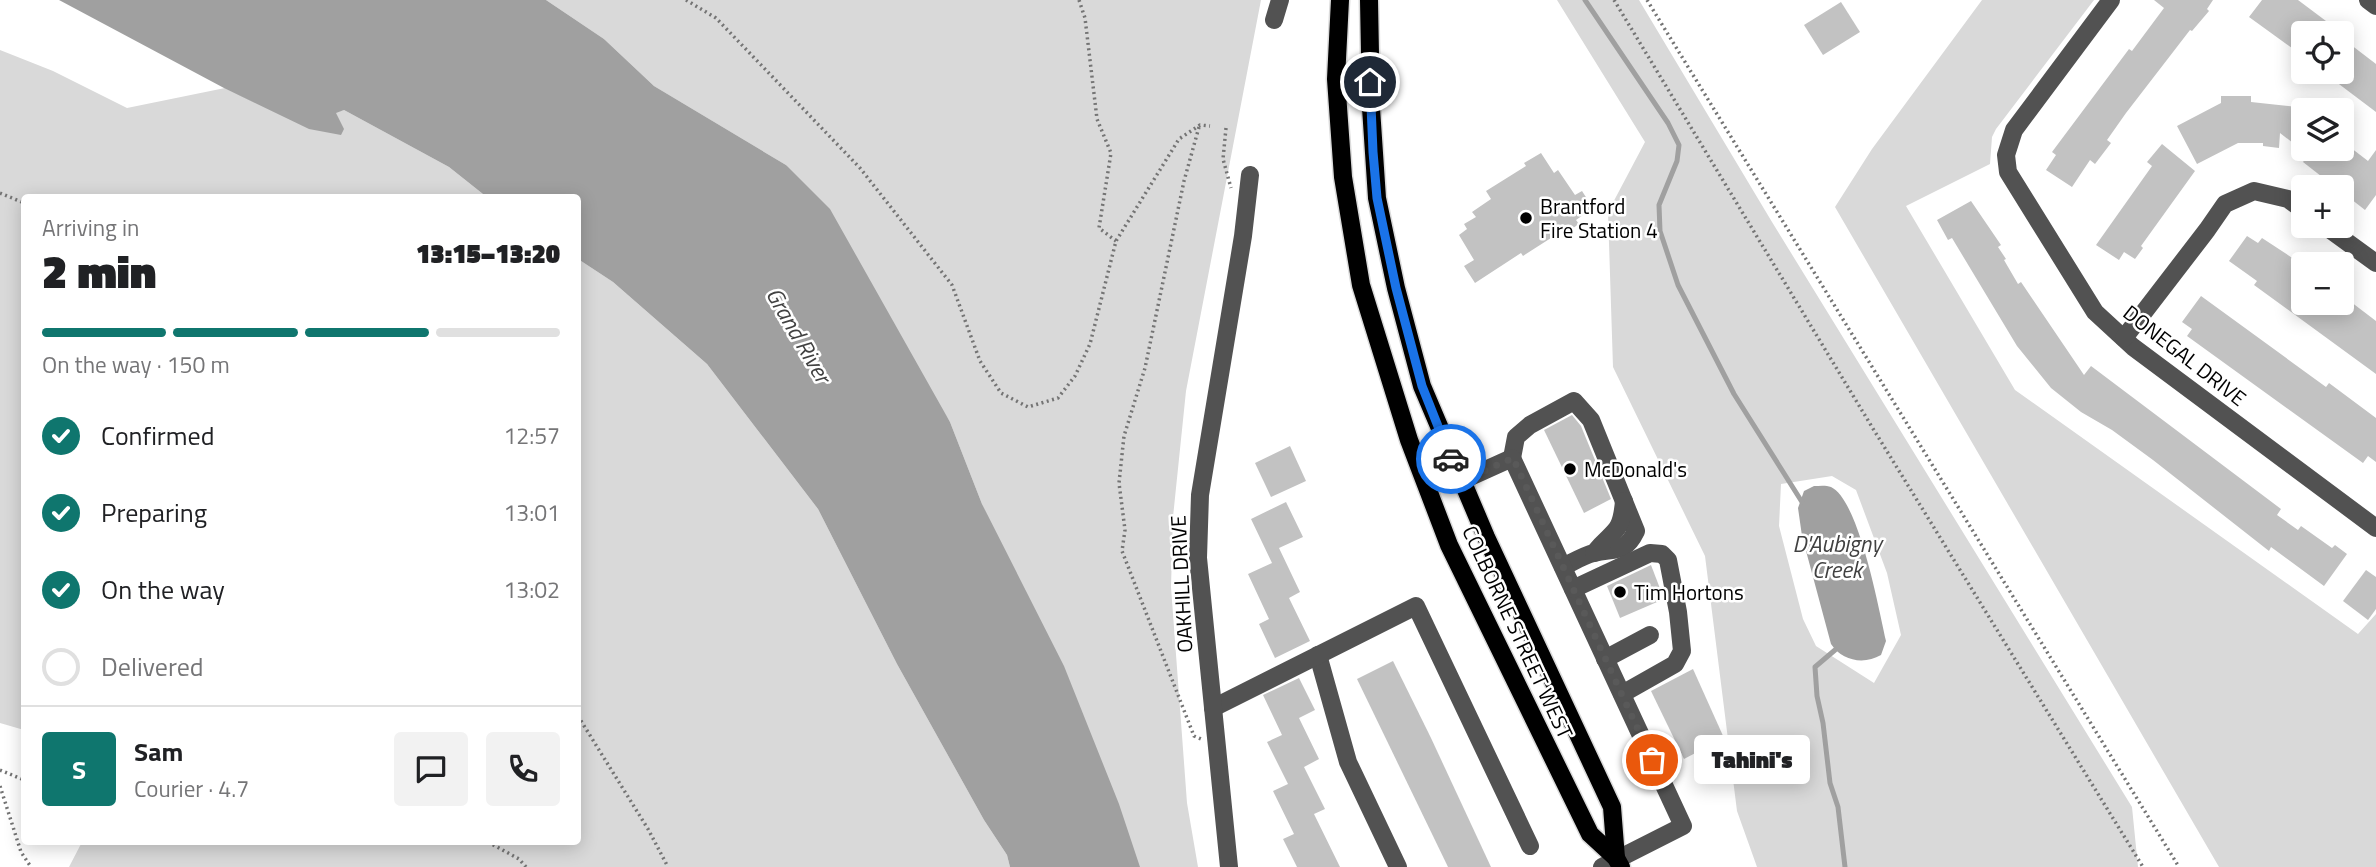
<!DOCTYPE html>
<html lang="en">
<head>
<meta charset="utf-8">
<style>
	body { margin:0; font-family:"Titillium Web",sans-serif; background:#f2f2f2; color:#202124; height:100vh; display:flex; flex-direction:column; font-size:26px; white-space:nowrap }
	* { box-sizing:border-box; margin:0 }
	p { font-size:23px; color:#757577 }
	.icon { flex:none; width:38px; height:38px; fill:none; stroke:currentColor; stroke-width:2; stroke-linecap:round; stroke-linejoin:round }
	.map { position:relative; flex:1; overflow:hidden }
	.panel { position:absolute; left:21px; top:194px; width:560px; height:651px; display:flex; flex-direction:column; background:#fff; border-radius:7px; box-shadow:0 4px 18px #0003 }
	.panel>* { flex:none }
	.fabs { position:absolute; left:2291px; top:21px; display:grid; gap:14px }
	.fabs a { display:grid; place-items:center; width:63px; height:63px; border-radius:7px; background:#fff; box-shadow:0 4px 18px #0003; font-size:35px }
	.pin { position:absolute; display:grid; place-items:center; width:60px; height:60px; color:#fff; margin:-30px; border:4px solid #fff; border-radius:50%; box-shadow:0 2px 7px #0007 }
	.courier { position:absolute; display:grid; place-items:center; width:70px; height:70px; margin:-35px; border:5px solid #1a73e8; border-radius:50%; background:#fff; color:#222; box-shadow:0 2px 9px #0007 }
	.bubble { position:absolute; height:49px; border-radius:7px; background:#fff; box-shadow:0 4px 18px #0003; font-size:23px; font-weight:800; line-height:49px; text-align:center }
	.overview em { font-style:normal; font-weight:800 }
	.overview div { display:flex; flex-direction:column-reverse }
	.overview { display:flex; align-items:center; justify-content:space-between; height:119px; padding:0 21px }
	h1 { font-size:46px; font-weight:800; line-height:52px }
	.bar { display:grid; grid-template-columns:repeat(4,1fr); gap:10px 7px; align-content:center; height:84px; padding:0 21px }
	.bar i { height:9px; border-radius:5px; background:#e0e0e0 }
	.bar .active { background:#0f766e }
	.bar p { grid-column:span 4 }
	.line { display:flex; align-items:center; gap:18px; padding:0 21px; border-top:2px solid #e0e0e0 }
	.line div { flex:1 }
	.round { display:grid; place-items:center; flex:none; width:74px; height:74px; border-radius:7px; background:#f2f2f2 }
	ol { padding:0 21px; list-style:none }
	li { display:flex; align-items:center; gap:21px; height:77px }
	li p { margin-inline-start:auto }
	li .icon { padding:7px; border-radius:50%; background:#0f766e; color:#fff; stroke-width:4 }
	li:last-child { color:#757577 }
	li i { width:38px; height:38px; border:4px solid #e0e0e0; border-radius:50% }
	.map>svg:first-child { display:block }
	.green { fill:#d9d9d9; fill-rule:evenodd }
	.water { fill:#a0a0a0 }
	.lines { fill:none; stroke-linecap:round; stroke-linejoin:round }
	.stream { stroke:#a0a0a0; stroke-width:5 }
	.building { fill:#c2c2c2 }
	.major-casing { stroke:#dbdbdb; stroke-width:21 }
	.path { stroke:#747474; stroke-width:3.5; stroke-dasharray:2 3.5; stroke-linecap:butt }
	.minor { stroke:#525252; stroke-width:18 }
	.major { stroke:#000; stroke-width:18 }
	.done { stroke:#595959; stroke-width:7; stroke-dasharray:0 12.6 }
	.route { stroke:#1a73e8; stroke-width:9 }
	.poi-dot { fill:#000; stroke:#fff; stroke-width:2.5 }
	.labels { text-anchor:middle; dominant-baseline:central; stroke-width:5; stroke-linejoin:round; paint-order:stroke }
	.poi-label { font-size:21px; fill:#000; stroke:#fff; text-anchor:start }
	.street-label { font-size:21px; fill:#000; stroke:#fff }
	.water-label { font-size:23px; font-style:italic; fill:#414141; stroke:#fff }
</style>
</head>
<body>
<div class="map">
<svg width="2376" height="867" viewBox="0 0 2376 867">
	<rect width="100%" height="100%" fill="#fff"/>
	<g class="green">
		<path d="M546 0H1261L1186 391 1173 517 1171 587 1187 803 1198 867H1139L982 504 950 422 786 165 654 86 604 39Z"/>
		<path d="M1557 0H1639L1772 222 2132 807 2138 867H1757L1737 811 1705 556 1613 367 1608 212 1645 142ZM1832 476 1856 490 1887 573 1901 635 1874 683 1816 646 1803 619 1779 526 1781 484Z"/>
		<path d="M1982 0H2094L1996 129 1992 137 1990 164 1906 206 2015 390 2358 634 2376 614V867H2219L1835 207 1872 149Z"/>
		<path d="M0 50 53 71 127 108 225 88 265 107 336 112 344 110 449 167 488 198H24V730L0 723Z"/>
		<path d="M578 259 613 282 707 364 818 509 897 664 984 820 1007 855 1010 867H69L82 842H578Z"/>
	</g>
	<g class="water">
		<path d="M59 0H546L604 39 654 86 786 165 830 209 950 422 982 504 1064 666 1119 804 1140 867H1010L1007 855 984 820 897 664 818 509 707 364 613 282 578 259V198H488L449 167 344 110 336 113 344 129 341 135 309 129 224 88Z"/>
		<path d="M1814 486C1819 486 1826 485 1831 487 1859 500 1879 610 1886 641L1881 655C1864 665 1842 661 1831 644L1802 536 1798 508 1804 491Z"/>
	</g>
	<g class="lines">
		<g class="stream">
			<path d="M1585 0 1668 123 1679 145 1677 161 1659 205 1660 231 1678 285 1734 394 1802 502"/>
			<path d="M1835 650 1815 667 1817 696 1823 723 1830 783 1838 807 1845 867"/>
		</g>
	</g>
	<g class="building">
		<path d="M2154 0H2213L2207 9 2209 11 2192 31 2190 30 2126 113 2107 140 2111 143 2095 164 2090 160 2072 187 2046 170 2056 155 2052 152 2129 49 2132 51 2164 8Z"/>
		<path d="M2262 0H2298L2342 33H2303V56L2249 17Z"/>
		<path d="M1841 2 1860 32 1823 55 1804 25Z"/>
		<path d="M2342 38 2376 64V112L2323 72H2342Z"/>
		<path d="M2221 96H2251V102L2297 107 2293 143 2280 133 2279 148 2263 146V143H2238L2197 164 2177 126 2221 103Z"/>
		<path d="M2342 141 2368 161 2376 150V195L2365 210 2342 192V187H2335L2303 162 2313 149H2342Z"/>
		<path d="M2162 144 2195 171 2141 246 2143 248 2135 259 2124 252 2119 260 2096 245 2152 166 2147 162Z"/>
		<path d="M1541 153 1554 173 1558 170 1575 195 1582 191 1593 208 1576 220 1579 224 1567 232 1565 229 1523 256 1521 253 1475 283 1464 266 1474 260 1459 235 1467 229 1464 224 1476 217 1472 212 1491 199 1486 191 1526 166 1524 163Z"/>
		<path d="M1971 201 2001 245 1998 247 2006 259 2004 260 2018 284 2021 282 2084 375 2091 366 2281 509 2277 515 2298 530 2301 526 2332 548 2335 545 2347 554 2324 586 2271 547 2269 551 2153 460 2112 430 2081 412 2051 388 2017 346 1952 238 1948 240 1937 220Z"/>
		<path d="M2247 236 2258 243 2262 238 2303 265V303H2346L2349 305 2351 302 2376 321V374L2254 285 2257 281 2229 261Z"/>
		<path d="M2201 296 2326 387 2329 383 2376 418V462L2368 456 2363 463 2187 336 2192 329 2182 322Z"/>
		<path d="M1572 415 1581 426 1611 499 1584 513 1544 430Z"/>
		<path d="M1290 446 1306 481 1271 497 1255 463Z"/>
		<path d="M1286 502 1303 537 1279 548 1300 592 1289 598 1310 641 1275 658 1259 624 1269 619 1248 574 1272 563 1251 519Z"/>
		<path d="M1651 565 1664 599 1620 618 1607 586Z"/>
		<path d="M2366 570 2376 577V609L2368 620 2343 601Z"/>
		<path d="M1393 661 1431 738 1491 867H1448L1357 679Z"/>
		<path d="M1693 669 1724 738 1684 759 1651 691Z"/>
		<path d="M1299 678 1315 710 1299 718 1319 759 1304 767 1325 809 1314 814 1340 867H1297L1283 839 1294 834 1273 791 1288 784 1267 742 1282 735 1263 695Z"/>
	</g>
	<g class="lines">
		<g class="major-casing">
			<g id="major">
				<path d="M1340 0 1336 79 1343 177 1361 285 1409 440 1449 545 1590 834 1616 858 1621 867"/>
				<path d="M1369 0 1371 108 1377 198 1396 288 1422 386 1486 537 1612 807 1616 858"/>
			</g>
		</g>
		<g class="path">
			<path d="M686 0 716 18 860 168 952 285 980 361 1001 393 1028 407 1058 398 1075 376 1090 344 1116 241 1179 139 1200 125 1210 126"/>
			<path d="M1079 0 1085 18 1097 119 1111 153 1099 228 1116 241"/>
			<path d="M1614 0 1872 427 2143 867"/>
			<path d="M1647 0 2179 867"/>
			<path d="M1199 127 1184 181 1145 368 1124 436 1119 483 1125 530 1122 551 1194 736 1201 739"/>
			<path d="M1226 128 1223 159 1231 188"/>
			<path d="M0 193 24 203"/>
			<path d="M578 716 648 829 668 867"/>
			<path d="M0 770 24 780"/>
			<path d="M0 786 21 852 31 867"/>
			<path d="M488 842 519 859 526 867"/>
		</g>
		<g class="minor">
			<path d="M2111 0 2014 130 2006 155 2008 172 2095 312 2133 347 2376 528"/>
			<path d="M2368 0 2376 6"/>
			<path d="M1274 20 1280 0"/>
			<path d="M2325 226 2376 263"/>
			<path d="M2124 338 2207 230 2225 204 2254 191 2288 199 2303 210"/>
			<path d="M1512 458 1516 437 1530 425 1574 401 1591 420 1636 531C1625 554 1615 548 1594 553 1584 555 1573 562 1563 567"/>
			<path d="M1461 481 1512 458 1683 826 1602 867"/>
			<path d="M1594 553C1613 529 1621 536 1624 501"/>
			<path d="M1573 589 1650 553 1662 554 1668 560 1678 612 1682 651 1675 664 1622 694"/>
			<path d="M1318 655 1348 762 1398 867"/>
			<path d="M1605 659 1650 635"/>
			<path d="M1213 708 1416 606 1530 846"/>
			<path d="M1229 867 1198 558 1200 495 1243 236 1250 175"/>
		</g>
		<use href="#major" class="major"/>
	</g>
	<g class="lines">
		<path class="done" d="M1451 459 1461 481 1513 458 1652 760"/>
		<path class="route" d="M1370 82 1373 152 1377 198 1396 288 1422 386 1451 459"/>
	</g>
	<g class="poi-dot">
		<circle cx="1526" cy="218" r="7"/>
		<circle cx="1570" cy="469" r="7"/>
		<circle cx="1620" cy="592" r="7"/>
	</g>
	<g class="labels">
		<g class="poi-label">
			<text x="1540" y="206">Brantford<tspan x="1540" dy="24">Fire Station 4</tspan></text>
			<text x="1584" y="469">McDonald's</text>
			<text x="1634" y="592">Tim Hortons</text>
		</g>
		<g class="street-label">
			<text transform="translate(2185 355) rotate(38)">DONEGAL DRIVE</text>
			<text transform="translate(1181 584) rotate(-93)">OAKHILL DRIVE</text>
			<text transform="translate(1518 632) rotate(65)">COLBORNE STREET WEST</text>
		</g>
		<g class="water-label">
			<text transform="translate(799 335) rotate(60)">Grand River</text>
			<text x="1837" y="543">D'Aubigny<tspan x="1837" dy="26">Creek</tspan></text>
		</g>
	</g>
</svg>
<div class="fabs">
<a><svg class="icon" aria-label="locate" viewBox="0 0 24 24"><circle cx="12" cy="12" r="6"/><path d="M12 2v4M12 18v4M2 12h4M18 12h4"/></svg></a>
<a><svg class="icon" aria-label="layers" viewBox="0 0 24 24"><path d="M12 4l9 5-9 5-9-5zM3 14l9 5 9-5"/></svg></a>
<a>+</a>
<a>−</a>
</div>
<div class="pin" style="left:1652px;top:760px;background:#ea580c"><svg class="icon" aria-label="bag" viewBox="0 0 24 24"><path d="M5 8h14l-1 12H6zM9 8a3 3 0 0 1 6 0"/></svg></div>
<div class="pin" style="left:1370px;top:82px;background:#1f2937"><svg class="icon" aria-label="home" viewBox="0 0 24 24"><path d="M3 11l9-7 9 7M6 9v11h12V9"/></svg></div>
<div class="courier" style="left:1451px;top:459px"><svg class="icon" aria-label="car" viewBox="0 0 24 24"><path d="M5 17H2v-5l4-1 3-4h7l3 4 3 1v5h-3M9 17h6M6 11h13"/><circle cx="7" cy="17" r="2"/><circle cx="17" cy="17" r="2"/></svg></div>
<div class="bubble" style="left:1694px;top:735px;width:116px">Tahini's</div>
<section class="panel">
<div class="overview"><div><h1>2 min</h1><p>Arriving in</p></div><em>13:15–13:20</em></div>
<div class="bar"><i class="active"></i><i class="active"></i><i class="active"></i><i></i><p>On the way · 150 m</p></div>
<ol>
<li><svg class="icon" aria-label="check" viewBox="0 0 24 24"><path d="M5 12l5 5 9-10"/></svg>Confirmed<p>12:57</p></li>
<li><svg class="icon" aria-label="check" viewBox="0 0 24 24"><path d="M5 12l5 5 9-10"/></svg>Preparing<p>13:01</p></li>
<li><svg class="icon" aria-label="check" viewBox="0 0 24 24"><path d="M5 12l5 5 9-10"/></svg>On the way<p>13:02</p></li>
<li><i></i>Delivered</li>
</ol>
<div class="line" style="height:126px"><b class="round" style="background:#0f766e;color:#fff">S</b><div><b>Sam</b><p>Courier · 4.7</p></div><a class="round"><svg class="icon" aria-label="chat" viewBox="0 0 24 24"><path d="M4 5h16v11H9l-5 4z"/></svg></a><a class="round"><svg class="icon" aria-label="phone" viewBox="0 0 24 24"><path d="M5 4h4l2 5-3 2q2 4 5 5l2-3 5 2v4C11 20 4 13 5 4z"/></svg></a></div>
</section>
</div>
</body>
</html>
